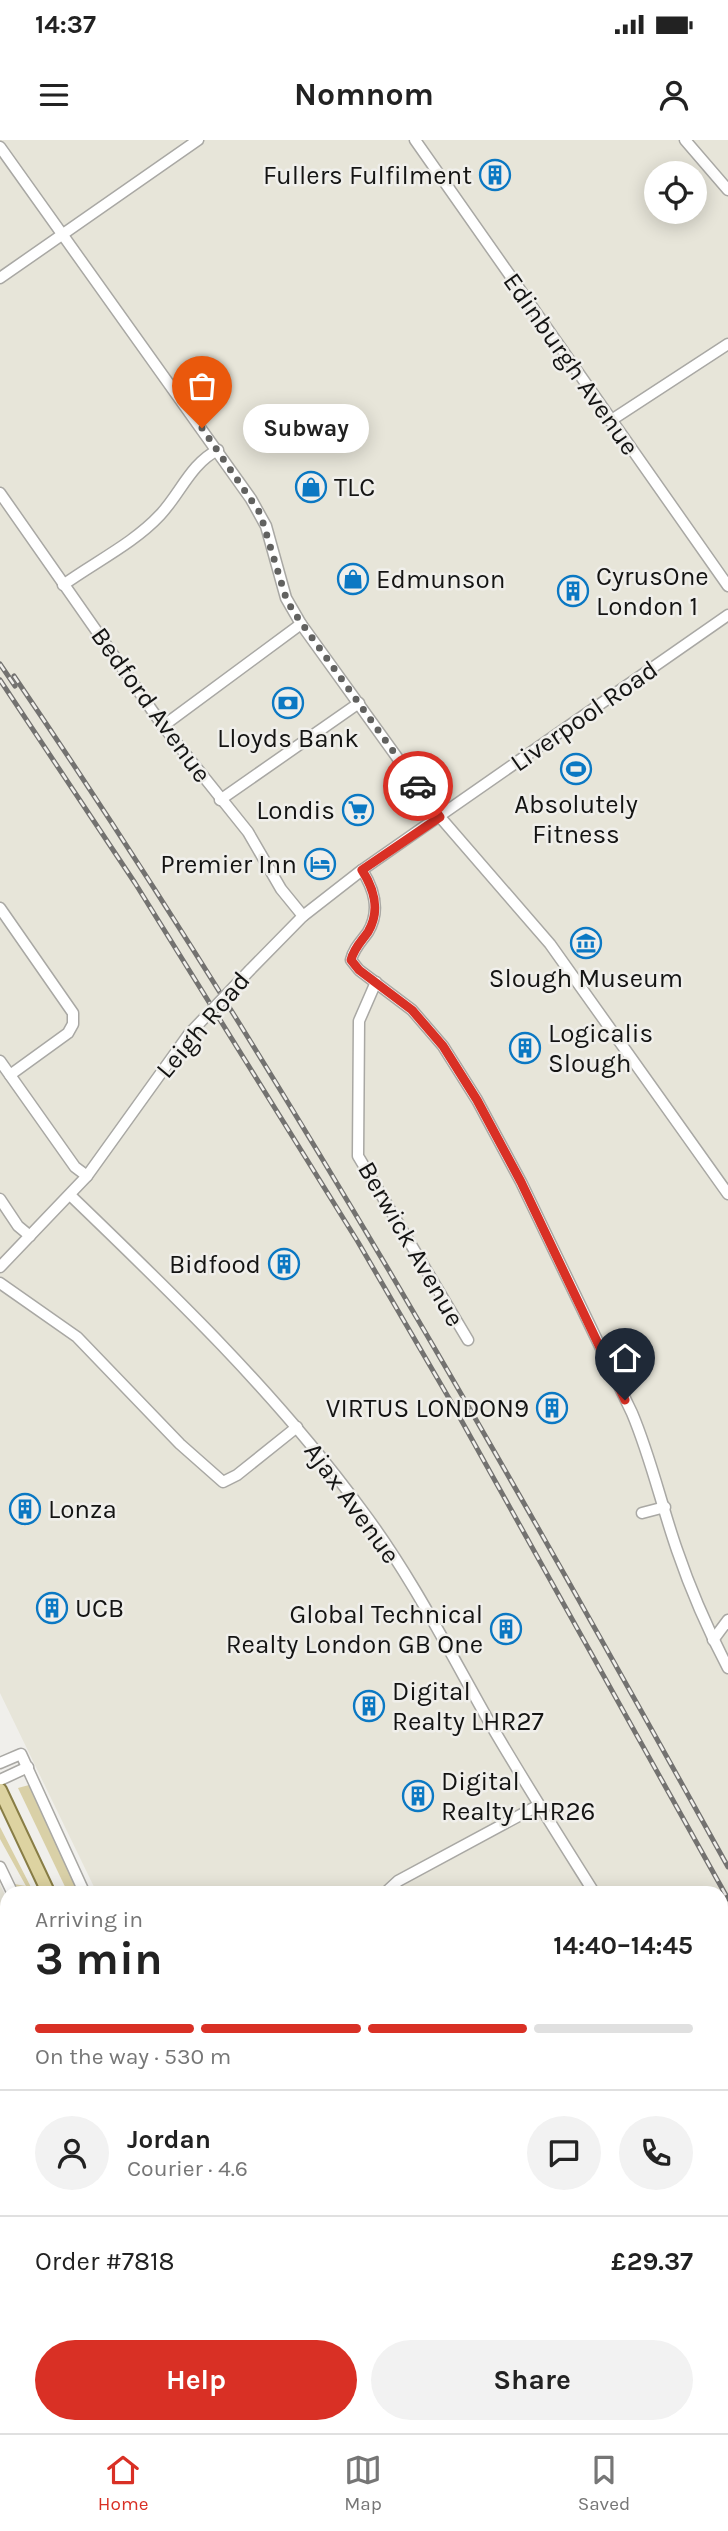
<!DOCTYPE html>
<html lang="en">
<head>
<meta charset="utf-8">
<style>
	body { margin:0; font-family:Karla,sans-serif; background:#f2f2f2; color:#222; height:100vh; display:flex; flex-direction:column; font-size:26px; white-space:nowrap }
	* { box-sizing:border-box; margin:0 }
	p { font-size:23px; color:#767676 }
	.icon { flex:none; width:38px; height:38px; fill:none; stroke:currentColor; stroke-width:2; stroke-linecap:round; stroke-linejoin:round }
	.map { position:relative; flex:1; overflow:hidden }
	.drawer { position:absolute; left:0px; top:1746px; width:728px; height:548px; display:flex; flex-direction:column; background:#fff; border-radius:21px 21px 0 0; box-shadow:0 4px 18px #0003 }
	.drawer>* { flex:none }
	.fabs { position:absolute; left:644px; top:21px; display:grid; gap:14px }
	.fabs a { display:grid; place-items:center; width:63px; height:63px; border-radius:50%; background:#fff; box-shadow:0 4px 18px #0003; font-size:35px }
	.pin { position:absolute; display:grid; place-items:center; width:60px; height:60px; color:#fff; margin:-72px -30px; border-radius:50% 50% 50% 0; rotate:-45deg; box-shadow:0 0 7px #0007 }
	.pin .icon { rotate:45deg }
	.courier { position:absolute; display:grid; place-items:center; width:70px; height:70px; margin:-35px; border:5px solid #d93025; border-radius:50%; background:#fff; color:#222; box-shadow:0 2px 9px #0007 }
	.bubble { position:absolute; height:49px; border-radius:24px; background:#fff; box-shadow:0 4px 18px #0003; font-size:23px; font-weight:700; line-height:49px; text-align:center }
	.headline em { font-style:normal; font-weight:700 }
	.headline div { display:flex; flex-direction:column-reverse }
	.headline { display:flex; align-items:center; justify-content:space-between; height:119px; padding:0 35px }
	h1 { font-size:46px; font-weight:700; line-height:52px }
	.bar { display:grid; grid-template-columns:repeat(4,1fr); gap:10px 7px; align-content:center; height:84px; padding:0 35px }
	.bar i { height:9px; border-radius:5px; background:#e0e0e0 }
	.bar .active { background:#d93025 }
	.bar p { grid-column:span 4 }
	.line { display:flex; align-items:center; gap:18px; padding:0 35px; border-top:2px solid #e0e0e0 }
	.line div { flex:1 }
	.round { display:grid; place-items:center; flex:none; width:74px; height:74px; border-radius:37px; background:#f2f2f2 }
	.primary-button { display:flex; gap:14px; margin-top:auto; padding:14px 35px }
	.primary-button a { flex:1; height:80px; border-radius:42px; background:#d93025; color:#fff; font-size:28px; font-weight:700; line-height:80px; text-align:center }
	.primary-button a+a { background:#f2f2f2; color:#222 }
	.status { display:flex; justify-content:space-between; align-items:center; height:49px; padding:0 35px; background:#fff; direction:ltr }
	.status svg { height:19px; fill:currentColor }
	header { display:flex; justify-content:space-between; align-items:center; height:91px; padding:0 35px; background:#fff; font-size:32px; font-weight:700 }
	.tab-bar { display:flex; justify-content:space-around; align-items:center; height:98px; border-top:2px solid #e0e0e0; background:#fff; font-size:19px; color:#767676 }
	.tab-bar a { display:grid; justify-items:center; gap:4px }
	.tab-bar .active { color:#d93025 }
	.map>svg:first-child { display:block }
	.built { fill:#e7e5d9; fill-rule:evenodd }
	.green { fill:#d9d0a7 }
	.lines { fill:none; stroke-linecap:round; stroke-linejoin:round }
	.minor-casing { stroke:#a9a8a4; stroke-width:13 }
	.major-casing { stroke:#887d46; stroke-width:16 }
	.minor { stroke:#fff; stroke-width:10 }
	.major { stroke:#ddd3a1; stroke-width:12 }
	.rail-casing { stroke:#737270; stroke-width:5 }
	.rail { stroke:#f0efeb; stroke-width:2.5; stroke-dasharray:8; stroke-linecap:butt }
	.minor-bridge-casing { stroke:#a9a8a4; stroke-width:13; stroke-linecap:butt }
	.minor-bridge { stroke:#fff; stroke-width:10 }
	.done { stroke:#61615f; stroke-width:7; stroke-dasharray:0 12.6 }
	.route { stroke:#d93025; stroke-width:9 }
	.labels { text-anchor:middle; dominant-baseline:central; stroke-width:5; stroke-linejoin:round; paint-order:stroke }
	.poi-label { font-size:26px; fill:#141413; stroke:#f0efeb; text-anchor:start }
	.street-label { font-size:26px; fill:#141413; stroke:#f0efeb }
</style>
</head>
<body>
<div class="status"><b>14:37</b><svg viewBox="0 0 49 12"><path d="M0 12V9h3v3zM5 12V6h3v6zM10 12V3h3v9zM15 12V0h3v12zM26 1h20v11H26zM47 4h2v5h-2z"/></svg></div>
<header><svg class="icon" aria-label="menu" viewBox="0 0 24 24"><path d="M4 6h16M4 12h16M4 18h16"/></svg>Nomnom<svg class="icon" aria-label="person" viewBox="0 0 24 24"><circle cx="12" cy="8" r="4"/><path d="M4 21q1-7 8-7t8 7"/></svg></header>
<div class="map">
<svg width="728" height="2293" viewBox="0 0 728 2293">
	<rect width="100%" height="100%" fill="#f0efeb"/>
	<g class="built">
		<path d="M0 0H728V2130L721 2140V1754L97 1753 0 1553ZM656 33H695V72H656Z"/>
		<path d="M0 1744 7 1760V2114L0 2103Z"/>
	</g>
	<g class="green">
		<path d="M29 1645 82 1753H68L18 1648Z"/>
		<path d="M0 1687 34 1753H19L14 1744 26 1746 0 1699Z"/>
	</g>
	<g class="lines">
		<g class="minor-casing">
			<g id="minor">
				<path d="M415 0 728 446"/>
				<path d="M685 0 728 50"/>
				<path d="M0 7 251 359 266 386 286 458 301 484 440 677 550 804 728 1054"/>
				<path d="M0 138 198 0"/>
				<path d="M610 281 728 204"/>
				<path d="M0 353 163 586 248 692 281 749 303 776"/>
				<path d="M63 445C95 422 134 403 160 375 180 354 191 323 218 310"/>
				<path d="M163 586 301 484"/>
				<path d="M220 660 359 563"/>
				<path d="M362 730C374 749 381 770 368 792 361 802 354 808 351 820L359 830 412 870 443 906 477 960 521 1042 632 1273C651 1318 661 1364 677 1410 691 1451 708 1490 728 1528"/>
				<path d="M0 768 73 873V884L68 893 10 935"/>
				<path d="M250 830 303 776 362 730 728 475"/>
				<path d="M376 842 359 881 358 1016 468 1200"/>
				<path d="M0 921 75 1027 87 1036"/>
				<path d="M70 1055C173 1154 276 1253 361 1369 410 1434 447 1507 487 1578 521 1637 558 1695 595 1754"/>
				<path d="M0 1059 18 1086 30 1096"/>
				<path d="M0 1127 87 1036 189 894"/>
				<path d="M0 1143 77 1197 180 1304 223 1342 237 1335 297 1287"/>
				<path d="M642 1373 665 1367"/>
				<path d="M713 1500 728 1480"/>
				<path d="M0 1623 21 1614 85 1754"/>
				<path d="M0 1640 28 1627"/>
				<path d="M0 1727 13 1754"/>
				<path d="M384 1754 398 1741 539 1665"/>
				<path d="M721 1975 728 1979"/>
				<path d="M1 2177V2196L7 2208"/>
				<path d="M721 2212 728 2218"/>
				<path d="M71 2287 76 2293"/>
				<path d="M298 2287 302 2293"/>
				<path d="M345 2287 350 2293"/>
				<path d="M680 2287 687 2293"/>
				<path d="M46 2293 53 2287"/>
				<path d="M423 2293 431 2287"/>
				<path d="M631 2293 635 2287"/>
			</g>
		</g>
		<g class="major-casing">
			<g id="major">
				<path d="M0 1650 49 1754"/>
				<path d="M721 2155 728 2147"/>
				<path d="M312 2287 316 2293"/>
				<path d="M327 2287 331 2293"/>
				<path d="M607 2293 612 2287"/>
			</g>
		</g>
		<use href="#minor" class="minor"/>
		<use href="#major" class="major"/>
		<g class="rail-casing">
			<g id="rail">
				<path d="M0 524 15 546"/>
				<path d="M14 536C275 920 504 1322 728 1727"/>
				<path d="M0 540 135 743 358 1102 450 1260 728 1759"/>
			</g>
		</g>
		<use href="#rail" class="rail"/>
		<g class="minor-bridge-casing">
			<path id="minor-bridge" d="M189 894 250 830"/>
		</g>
		<use href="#minor-bridge" class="minor-bridge"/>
	</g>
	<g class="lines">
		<path class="done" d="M202 288 260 373 286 458 293 471 418 646"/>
		<path class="route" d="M418 646 440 677 362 730C374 749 381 770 368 792 361 802 354 808 351 820L359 830 412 870 443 906 477 960 521 1042 625 1260"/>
	</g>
	<defs>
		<g id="building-ring" transform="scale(1.575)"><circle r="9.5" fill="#f0efeb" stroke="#0b78c3" stroke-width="1.5"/><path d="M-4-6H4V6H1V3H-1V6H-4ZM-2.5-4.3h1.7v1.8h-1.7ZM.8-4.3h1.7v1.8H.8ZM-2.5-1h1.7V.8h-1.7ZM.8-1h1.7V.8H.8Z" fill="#0b78c3"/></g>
		<g id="shop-ring" transform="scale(1.575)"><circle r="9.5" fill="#f0efeb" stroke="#0b78c3" stroke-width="1.5"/><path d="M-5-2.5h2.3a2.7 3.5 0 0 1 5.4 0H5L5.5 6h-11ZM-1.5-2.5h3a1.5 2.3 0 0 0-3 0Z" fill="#0b78c3"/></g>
		<g id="bank-ring" transform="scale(1.575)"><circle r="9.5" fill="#f0efeb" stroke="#0b78c3" stroke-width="1.5"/><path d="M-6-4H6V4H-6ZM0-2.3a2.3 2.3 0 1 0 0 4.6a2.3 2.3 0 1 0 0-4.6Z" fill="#0b78c3"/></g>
		<g id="stadium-ring" transform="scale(1.575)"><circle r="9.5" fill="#f0efeb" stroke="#0b78c3" stroke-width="1.5"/><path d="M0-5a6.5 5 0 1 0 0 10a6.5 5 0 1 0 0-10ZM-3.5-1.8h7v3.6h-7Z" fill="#0b78c3"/></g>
		<g id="supermarket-ring" transform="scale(1.575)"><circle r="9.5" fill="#f0efeb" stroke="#0b78c3" stroke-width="1.5"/><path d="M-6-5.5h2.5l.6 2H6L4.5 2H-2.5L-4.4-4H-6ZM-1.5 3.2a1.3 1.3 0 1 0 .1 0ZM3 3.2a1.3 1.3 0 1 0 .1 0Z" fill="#0b78c3"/></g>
		<g id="hotel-ring" transform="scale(1.575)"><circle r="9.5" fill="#f0efeb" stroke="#0b78c3" stroke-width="1.5"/><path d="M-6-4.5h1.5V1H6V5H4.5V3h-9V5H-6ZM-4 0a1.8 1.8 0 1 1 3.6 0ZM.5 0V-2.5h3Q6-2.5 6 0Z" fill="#0b78c3"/></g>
		<g id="museum-ring" transform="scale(1.575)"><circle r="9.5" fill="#f0efeb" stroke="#0b78c3" stroke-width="1.5"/><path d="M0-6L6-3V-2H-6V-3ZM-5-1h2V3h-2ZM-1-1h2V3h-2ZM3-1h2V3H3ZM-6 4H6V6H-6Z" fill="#0b78c3"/></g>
	</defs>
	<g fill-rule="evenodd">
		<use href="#building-ring" x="495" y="35"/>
		<use href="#shop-ring" x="311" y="347"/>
		<use href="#shop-ring" x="353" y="439"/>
		<use href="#building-ring" x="573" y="451"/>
		<use href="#bank-ring" x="288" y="563"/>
		<use href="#stadium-ring" x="576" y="629"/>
		<use href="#supermarket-ring" x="358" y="670"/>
		<use href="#hotel-ring" x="320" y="724"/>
		<use href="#museum-ring" x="586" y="803"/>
		<use href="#building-ring" x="525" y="908"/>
		<use href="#building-ring" x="284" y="1124"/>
		<use href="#building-ring" x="552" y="1268"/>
		<use href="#building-ring" x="25" y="1369"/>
		<use href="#building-ring" x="52" y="1468"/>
		<use href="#building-ring" x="506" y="1489"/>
		<use href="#building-ring" x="369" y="1566"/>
		<use href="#building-ring" x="418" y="1656"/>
	</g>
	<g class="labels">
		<g class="poi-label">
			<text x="472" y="35" text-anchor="end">Fullers Fulfilment</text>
			<text x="334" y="347">TLC</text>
			<text x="596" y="436">CyrusOne<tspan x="596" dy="30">London 1</tspan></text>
			<text x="376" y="439">Edmunson</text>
			<text x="288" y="598" text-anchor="middle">Lloyds Bank</text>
			<text x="576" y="664" text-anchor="middle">Absolutely<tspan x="576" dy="30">Fitness</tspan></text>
			<text x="335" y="670" text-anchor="end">Londis</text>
			<text x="297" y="724" text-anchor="end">Premier Inn</text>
			<text x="586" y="838" text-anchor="middle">Slough Museum</text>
			<text x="548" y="893">Logicalis<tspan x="548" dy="30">Slough</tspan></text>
			<text x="261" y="1124" text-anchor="end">Bidfood</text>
			<text x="529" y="1268" text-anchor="end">VIRTUS LONDON9</text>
			<text x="48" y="1369">Lonza</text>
			<text x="75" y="1468">UCB</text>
			<text x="483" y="1474" text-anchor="end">Global Technical<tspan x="483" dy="30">Realty London GB One</tspan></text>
			<text x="392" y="1551">Digital<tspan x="392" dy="30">Realty LHR27</tspan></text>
			<text x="441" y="1641">Digital<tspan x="441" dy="30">Realty LHR26</tspan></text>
		</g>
		<g class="street-label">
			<text transform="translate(571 224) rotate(55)">Edinburgh Avenue</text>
			<text transform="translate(151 565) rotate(54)">Bedford Avenue</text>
			<text transform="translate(584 576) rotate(-35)">Liverpool Road</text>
			<text transform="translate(203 885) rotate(-50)">Leigh Road</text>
			<text transform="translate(411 1104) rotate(60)">Berwick Avenue</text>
			<text transform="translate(352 1363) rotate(54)">Ajax Avenue</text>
		</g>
	</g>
</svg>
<div class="fabs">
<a><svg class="icon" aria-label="locate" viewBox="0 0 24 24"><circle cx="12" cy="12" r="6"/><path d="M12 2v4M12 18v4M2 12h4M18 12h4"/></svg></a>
</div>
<div class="pin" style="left:202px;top:288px;background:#ea580c"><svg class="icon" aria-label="bag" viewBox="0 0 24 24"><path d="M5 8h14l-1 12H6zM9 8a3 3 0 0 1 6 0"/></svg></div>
<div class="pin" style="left:625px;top:1260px;background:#1f2937"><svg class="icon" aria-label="home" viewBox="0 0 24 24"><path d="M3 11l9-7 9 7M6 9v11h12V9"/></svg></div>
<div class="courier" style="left:418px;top:646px"><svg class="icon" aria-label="car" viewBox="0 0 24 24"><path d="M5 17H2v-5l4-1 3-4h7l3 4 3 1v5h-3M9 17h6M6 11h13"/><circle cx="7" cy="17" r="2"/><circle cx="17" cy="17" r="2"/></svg></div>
<div class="bubble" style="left:243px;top:264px;width:126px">Subway</div>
<section class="drawer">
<div class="headline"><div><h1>3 min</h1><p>Arriving in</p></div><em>14:40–14:45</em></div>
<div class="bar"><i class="active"></i><i class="active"></i><i class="active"></i><i></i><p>On the way · 530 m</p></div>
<div class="line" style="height:126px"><a class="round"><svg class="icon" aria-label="person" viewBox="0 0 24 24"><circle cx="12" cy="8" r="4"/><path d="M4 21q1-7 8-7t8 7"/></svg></a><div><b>Jordan</b><p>Courier · 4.6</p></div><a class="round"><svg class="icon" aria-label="chat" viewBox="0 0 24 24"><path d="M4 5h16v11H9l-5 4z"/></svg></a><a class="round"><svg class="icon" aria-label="phone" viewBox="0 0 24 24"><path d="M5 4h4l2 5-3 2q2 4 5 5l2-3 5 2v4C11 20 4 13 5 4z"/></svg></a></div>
<div class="line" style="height:91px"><div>Order #7818</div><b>£29.37</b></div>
<div class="primary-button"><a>Help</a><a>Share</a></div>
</section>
</div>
<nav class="tab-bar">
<a class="active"><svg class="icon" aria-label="home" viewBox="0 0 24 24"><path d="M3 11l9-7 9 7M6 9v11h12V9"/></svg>Home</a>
<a><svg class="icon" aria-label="map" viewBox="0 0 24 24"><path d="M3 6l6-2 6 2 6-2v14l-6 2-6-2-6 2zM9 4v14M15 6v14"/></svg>Map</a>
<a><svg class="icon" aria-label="saved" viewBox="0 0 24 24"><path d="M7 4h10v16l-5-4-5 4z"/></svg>Saved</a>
</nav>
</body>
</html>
